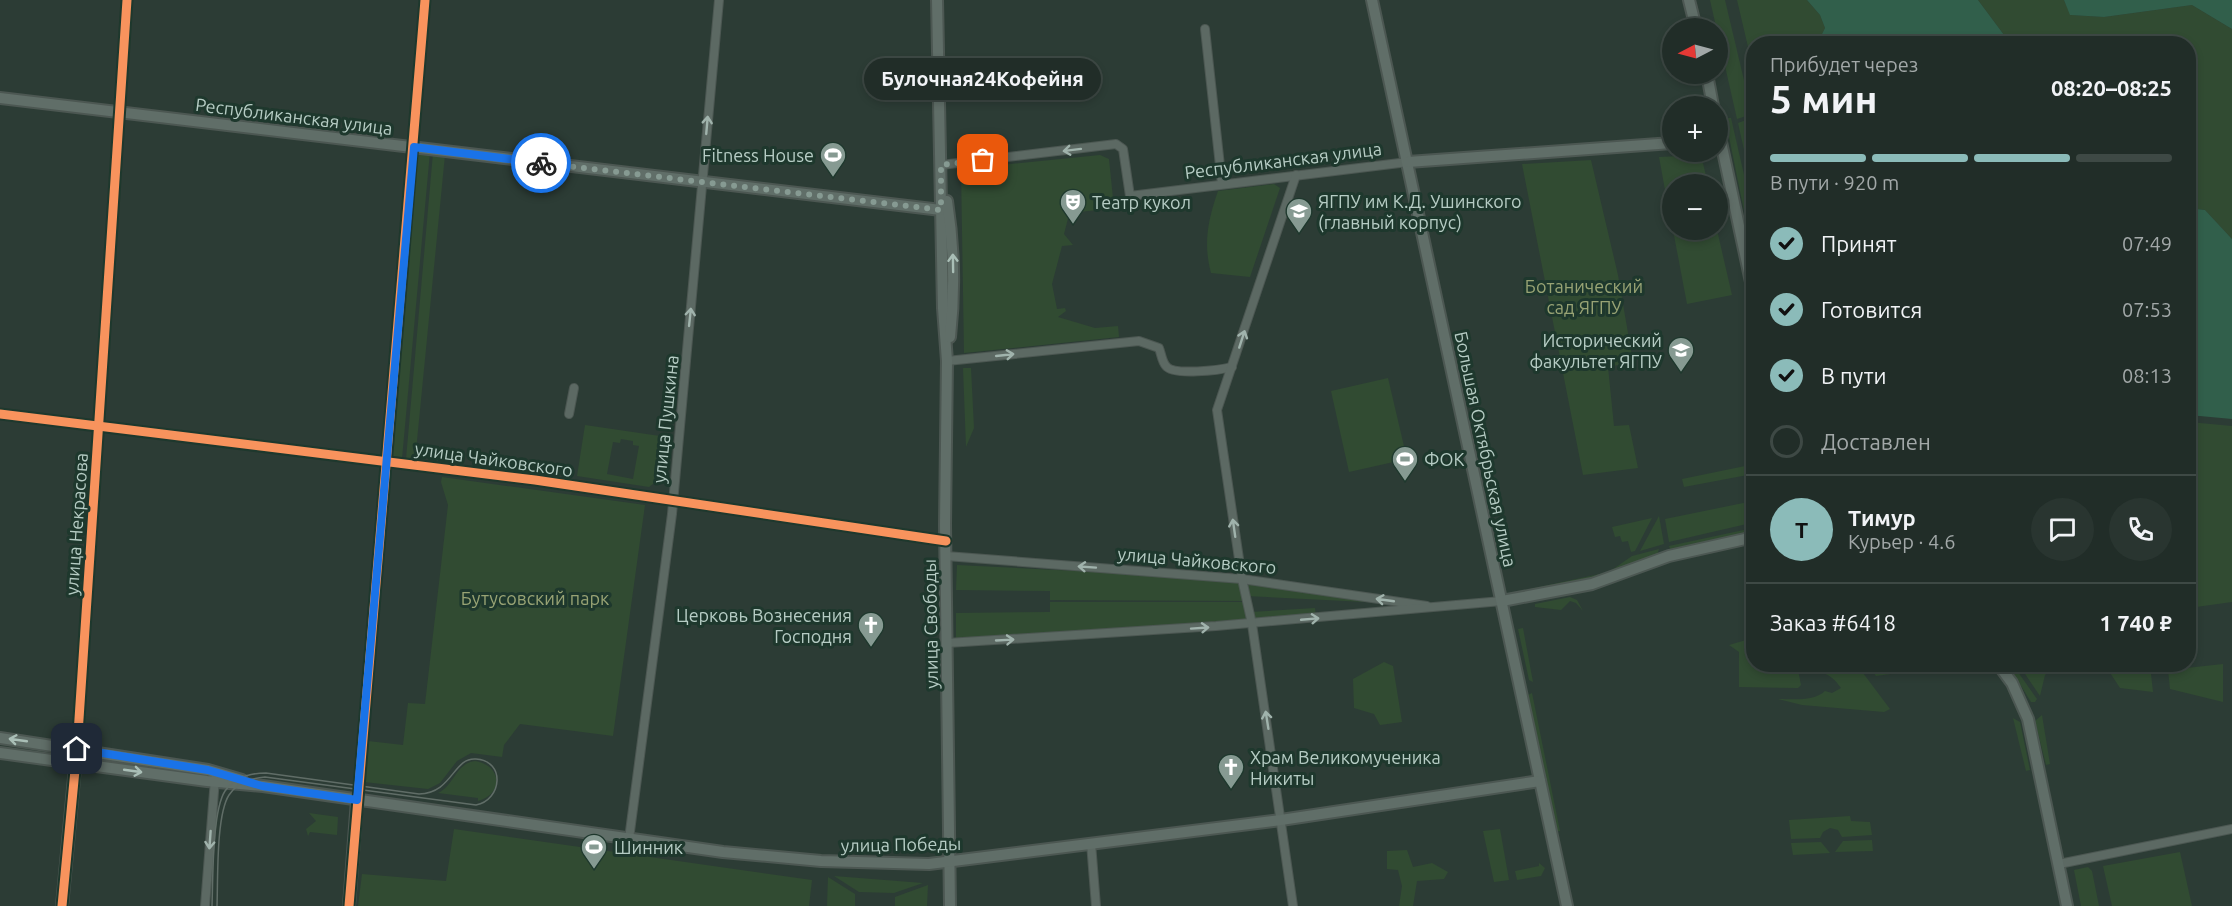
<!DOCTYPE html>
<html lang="ru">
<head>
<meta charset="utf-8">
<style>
	body { margin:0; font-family:Ubuntu,sans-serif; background:#293530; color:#f1f3f6; height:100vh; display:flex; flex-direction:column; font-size:22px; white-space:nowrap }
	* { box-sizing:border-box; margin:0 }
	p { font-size:20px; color:#a2a8a8 }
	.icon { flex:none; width:33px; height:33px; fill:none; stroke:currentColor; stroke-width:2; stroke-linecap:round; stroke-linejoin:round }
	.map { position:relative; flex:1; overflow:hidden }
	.details { position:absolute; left:1746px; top:36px; width:450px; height:636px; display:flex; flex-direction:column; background:#212d28; border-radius:24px; box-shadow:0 3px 9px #0003,0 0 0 2px #3e4945 }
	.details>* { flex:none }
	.needle { width:39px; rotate:264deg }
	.controls { position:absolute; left:1662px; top:18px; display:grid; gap:12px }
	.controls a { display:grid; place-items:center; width:66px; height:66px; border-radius:50%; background:#212d28; box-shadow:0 3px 9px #0003,0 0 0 2px #3e4945; font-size:30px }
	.pin { position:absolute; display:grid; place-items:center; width:51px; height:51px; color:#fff; margin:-26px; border-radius:12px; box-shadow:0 3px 9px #0006 }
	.courier { position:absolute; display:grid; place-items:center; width:60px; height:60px; margin:-30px; border:4px solid #1a73e8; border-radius:50%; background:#fff; color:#222; box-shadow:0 2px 8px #0007 }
	.bubble { position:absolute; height:42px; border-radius:21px; background:#212d28; box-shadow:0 3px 9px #0003,0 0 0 2px #3e4945; font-size:20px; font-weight:700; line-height:42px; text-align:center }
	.summary em { font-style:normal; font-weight:700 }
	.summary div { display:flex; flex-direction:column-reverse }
	.summary { display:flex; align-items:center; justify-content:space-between; height:102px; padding:0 24px }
	h1 { font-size:39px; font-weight:700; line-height:45px }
	.bar { display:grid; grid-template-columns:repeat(4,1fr); gap:9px 6px; align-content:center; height:72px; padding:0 24px }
	.bar i { height:8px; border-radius:4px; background:#3e4945 }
	.bar .active { background:#8bbbb9 }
	.bar p { grid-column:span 4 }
	.line { display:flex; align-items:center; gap:15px; padding:0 24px; border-top:2px solid #3e4945 }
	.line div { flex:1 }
	.round { display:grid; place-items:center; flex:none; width:63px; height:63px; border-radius:32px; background:#293530 }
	ol { padding:0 24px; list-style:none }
	li { display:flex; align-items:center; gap:18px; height:66px }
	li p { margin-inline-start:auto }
	li .icon { padding:6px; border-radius:50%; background:#8bbbb9; color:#111; stroke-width:4 }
	li:last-child { color:#a2a8a8 }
	li i { width:33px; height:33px; border:3px solid #3e4945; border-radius:50% }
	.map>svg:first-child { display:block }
	.green { fill:#314b32; fill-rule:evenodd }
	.water { fill:#315f4b }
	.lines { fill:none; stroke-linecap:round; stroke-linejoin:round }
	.street-casing { stroke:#4c5752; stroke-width:10 }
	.secondary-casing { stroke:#4c5752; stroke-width:14 }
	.street { stroke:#5c6963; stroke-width:8 }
	.secondary { stroke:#606e68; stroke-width:10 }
	.tram { stroke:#606d67; stroke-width:1.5 }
	.cycleway-casing { stroke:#1e382d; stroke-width:13 }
	.cycleway { stroke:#f8935d; stroke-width:9 }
	.oneway { stroke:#a0b3ac }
	.oneway2 { stroke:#a9beb6 }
	.done { stroke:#869a92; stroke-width:6; stroke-dasharray:0 10.8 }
	.route { stroke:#1a73e8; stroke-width:8 }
	.labels { text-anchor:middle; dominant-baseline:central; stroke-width:6; stroke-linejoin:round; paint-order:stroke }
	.street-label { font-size:18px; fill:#b6ccc4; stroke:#1e382d }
	.poi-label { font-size:18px; fill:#b6ccc4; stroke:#1e382d; text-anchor:start }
	.park-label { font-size:18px; fill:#98a374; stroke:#1e382d }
</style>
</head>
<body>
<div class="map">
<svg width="2232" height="906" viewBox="0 0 2232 906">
	<rect width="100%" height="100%" fill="#2c3c35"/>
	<g class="green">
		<path d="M1710 0H1725L1752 114 1737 119Z"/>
		<path d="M1737 0H1807L1820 15 1825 28 1822 34 1830 43 1754 44 1753 68Z"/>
		<path d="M1978 0H2064L2071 15 2104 17 2192 5 2232 29V239L2205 210 2189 208 2188 44 2010 43Z"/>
		<path d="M1728 118H1731L1753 214V255L1729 137Z"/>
		<path d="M1752 118 1754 124 1753 190 1738 123Z"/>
		<path d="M417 150 430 152 402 459 389 457Z"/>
		<path d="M433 153 445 155 415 461 406 459Z"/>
		<path d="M1100 155 1109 159 1114 208 1080 212V217H1077L1070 211 1064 234 1073 245 1062 246 1052 284 1057 309 1065 308 1066 311 1058 317 1095 328 1118 326 1119 337 964 353 961 169Z"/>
		<path d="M1701 155 1708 184H1672V228L1659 157Z"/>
		<path d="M1591 160 1618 275 1633 362 1608 367 1614 426 1629 425 1638 468 1583 475 1522 164Z"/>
		<path d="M1274 184 1280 188 1250 277 1211 273C1203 243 1208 220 1218 191Z"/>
		<path d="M1673 230H1717L1732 295 1687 304Z"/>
		<path d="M963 368H971L974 428 966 447Z"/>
		<path d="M1388 378 1407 459 1349 472 1331 391Z"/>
		<path d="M2189 422 2232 426V602L2189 608Z"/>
		<path d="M585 425 660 436 654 483 649 487 577 476ZM621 439 633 441V445L639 446 633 479 607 474 613 442 620 443Z"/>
		<path d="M1750 465 1753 474 1684 487 1682 479Z"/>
		<path d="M442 477 645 505 613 736 520 724 504 745 502 757 471 753 457 761 440 783 428 789 364 782 368 741 403 745 408 703 425 704 448 505 441 482Z"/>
		<path d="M1753 501 1751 523 1669 542 1665 519Z"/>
		<path d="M1659 516 1664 544 1640 551Z"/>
		<path d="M1652 518 1635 551 1631 552 1628 541 1622 542 1620 536 1615 537 1612 527Z"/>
		<path d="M1753 528V533L1671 551 1669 546Z"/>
		<path d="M1659 549 1657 555 1595 578 1521 594 1520 591 1609 572 1632 556Z"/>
		<path d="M957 565 1241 579 1246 601 1050 600V591L956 590Z"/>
		<path d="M1243 579 1364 598 1365 602 1246 596Z"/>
		<path d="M1570 597 1577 600 1583 611 1576 603 1570 601 1561 610 1535 607V604Z"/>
		<path d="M1050 602H1246L1251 623 956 638V613L1050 612Z"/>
		<path d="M1315 608 1316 617 1253 623 1250 612Z"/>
		<path d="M1523 628 1533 682 1529 680 1518 629Z"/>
		<path d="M1753 638 1754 664 1797 665 1801 685 1798 688 1739 687V652L1729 645Z"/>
		<path d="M1384 662 1393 666 1402 722 1380 725 1374 714 1354 708 1353 679Z"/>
		<path d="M2223 664V702L2170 689 2168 670Z"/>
		<path d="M1811 665H1857L1890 709 1884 712 1802 705 1778 699C1793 699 1813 702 1825 691L1832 693 1841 688C1829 670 1820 675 1811 665Z"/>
		<path d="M1868 665H1956L1876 676Z"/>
		<path d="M2008 665H2013L2037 699 2035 702H2031Z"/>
		<path d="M2019 665H2055L2045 675 2040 696Z"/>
		<path d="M2105 665H2150L2153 692 2120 688Z"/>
		<path d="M1532 693 1560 831 1555 832 1528 695Z"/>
		<path d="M2042 715 2050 764 2046 765 2035 721Z"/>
		<path d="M2013 718 2020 722 2030 770 2026 771Z"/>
		<path d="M475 761C501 765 505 793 478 801V798L438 793C454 786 456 763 475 761Z"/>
		<path d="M309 813 338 817 337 835 310 832 308 836 306 829 316 821Z"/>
		<path d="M1850 816 1851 821 1870 822 1872 835 1842 837 1838 830 1830 828 1823 832 1820 838 1791 839 1789 820Z"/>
		<path d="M454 829 812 880 809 906H358L362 874 446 881Z"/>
		<path d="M1500 829 1509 880 1494 882 1483 831Z"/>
		<path d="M1872 840 1873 851 1835 852 1843 841Z"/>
		<path d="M1821 842 1830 853 1793 855 1791 843Z"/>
		<path d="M1407 850 1413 867 1432 863 1448 872 1444 879 1417 881 1413 906H1399L1402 886 1398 870 1387 869V851Z"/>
		<path d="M2180 852 2192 906H2112L2103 866Z"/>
		<path d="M1539 863 1545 868 1541 876 1517 880 1515 871 1539 866Z"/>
		<path d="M2088 867 2092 871 2099 906H2081L2074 870Z"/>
		<path d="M834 876 923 883 894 893 859 892Z"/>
		<path d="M828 877 855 894V906H827Z"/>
		<path d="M928 885 927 906H895V897Z"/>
	</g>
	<g class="water">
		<path d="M1807 0H1978L2010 43H1830L1822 34 1825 28 1820 15Z"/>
		<path d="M2064 0H2232V29L2192 5 2104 17 2070 15Z"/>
		<path d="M2189 208 2205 210 2232 239V419L2189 415Z"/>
	</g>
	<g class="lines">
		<g class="street-casing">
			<g id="street">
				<path d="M1205 29 1222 184"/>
				<path d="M941 165 1116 144 1123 149 1130 196 1408 162"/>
				<path d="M947 361 1139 341 1159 348C1161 353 1162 362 1166 366 1173 376 1220 370 1232 367"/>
				<path d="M0 414 535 480 946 541"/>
				<path d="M569 414 574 388"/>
				<path d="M946 556 1242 579 1427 606"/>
				<path d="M947 643 1216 626 1502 601"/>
				<path d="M77 749 127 0"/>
				<path d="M357 800 425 0"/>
				<path d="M629 839 672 514 719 0"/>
				<path d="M1091 843 1096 906"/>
				<path d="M2059 864 2232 829"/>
				<path d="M205 906 215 779"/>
				<path d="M1293 906 1252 624 1242 579 1217 410 1296 175"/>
			</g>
		</g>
		<g class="secondary-casing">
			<g id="secondary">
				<path d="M937 0 943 308 947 361 945 525 950 906"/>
				<path d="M1372 0 1567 906"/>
				<path d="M1689 0 1696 28"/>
				<path d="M1707 74 1713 106"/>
				<path d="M0 98 941 210"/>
				<path d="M1718 128 1754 296"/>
				<path d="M1408 162 1672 143"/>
				<path d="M947 201C954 246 955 292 950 337"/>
				<path d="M1502 601 1592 584 1669 556 1754 537"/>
				<path d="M1998 664 2012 683 2028 719 2067 906"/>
				<path d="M0 738 208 770 242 780"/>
				<path d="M0 753 207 781 263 786 723 852 821 861 929 864 1281 820 1540 781"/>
				<path d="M62 906 76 757"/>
				<path d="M349 906 357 800"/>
			</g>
		</g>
		<use href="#street" class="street"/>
		<use href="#secondary" class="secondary"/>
		<path class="tram" d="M212 906C213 880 212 811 225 791 235 777 251 773 266 773L419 794C453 793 453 757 476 759 506 761 502 800 476 805L265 777C252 778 237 783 229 795 216 815 218 880 217 906"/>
		<g class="cycleway-casing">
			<g id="cycleway">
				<path d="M0 414 535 480 946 541"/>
				<path d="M62 906 77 749 127 0"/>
				<path d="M349 906 425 0"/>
			</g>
		</g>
		<use href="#cycleway" class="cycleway"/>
	</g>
	<defs><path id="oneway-shaft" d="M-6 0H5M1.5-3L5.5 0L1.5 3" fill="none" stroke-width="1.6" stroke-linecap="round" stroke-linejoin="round" transform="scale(1.5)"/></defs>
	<g class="oneway">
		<use href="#oneway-shaft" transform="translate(707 125) rotate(-85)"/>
		<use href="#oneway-shaft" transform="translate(1072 150) rotate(173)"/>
		<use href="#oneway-shaft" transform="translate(690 317) rotate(-84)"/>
		<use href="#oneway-shaft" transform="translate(1242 339) rotate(-72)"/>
		<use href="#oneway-shaft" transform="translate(1005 355) rotate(-6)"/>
		<use href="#oneway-shaft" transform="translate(1234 528) rotate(-98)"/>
		<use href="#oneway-shaft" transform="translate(1087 567) rotate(-176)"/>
		<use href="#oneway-shaft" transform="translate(1385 600) rotate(-172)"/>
		<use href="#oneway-shaft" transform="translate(1310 619) rotate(-5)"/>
		<use href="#oneway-shaft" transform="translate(1200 628) rotate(-4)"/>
		<use href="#oneway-shaft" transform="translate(1005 640) rotate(-3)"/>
		<use href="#oneway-shaft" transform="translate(1267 720) rotate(-99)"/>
		<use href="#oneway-shaft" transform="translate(210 840) rotate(94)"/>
	</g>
	<g class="oneway2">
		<use href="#oneway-shaft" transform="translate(953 263) rotate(-91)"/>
		<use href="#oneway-shaft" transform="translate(18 740) rotate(-172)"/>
		<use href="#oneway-shaft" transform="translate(133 771) rotate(8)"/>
	</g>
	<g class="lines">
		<path class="done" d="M541 163 941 210V165L983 160"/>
		<path class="route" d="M77 749 208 770 262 786 357 800 414 147 541 163"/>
	</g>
	<defs>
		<g id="stadium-pin" transform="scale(1.35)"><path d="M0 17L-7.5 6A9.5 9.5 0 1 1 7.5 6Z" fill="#869a92" stroke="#1e382d"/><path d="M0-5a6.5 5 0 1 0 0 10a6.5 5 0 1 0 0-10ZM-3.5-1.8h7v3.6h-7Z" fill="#fff"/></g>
		<g id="theatre-pin" transform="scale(1.35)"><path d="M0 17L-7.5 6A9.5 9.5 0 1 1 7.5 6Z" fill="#869a92" stroke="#1e382d"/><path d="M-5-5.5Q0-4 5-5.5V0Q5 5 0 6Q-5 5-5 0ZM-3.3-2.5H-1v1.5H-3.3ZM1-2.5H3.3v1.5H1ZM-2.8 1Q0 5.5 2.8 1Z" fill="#fff"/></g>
		<g id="university-pin" transform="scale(1.35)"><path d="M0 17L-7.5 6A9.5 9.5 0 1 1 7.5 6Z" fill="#869a92" stroke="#1e382d"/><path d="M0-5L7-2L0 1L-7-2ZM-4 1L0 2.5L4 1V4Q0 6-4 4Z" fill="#fff"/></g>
		<g id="church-pin" transform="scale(1.35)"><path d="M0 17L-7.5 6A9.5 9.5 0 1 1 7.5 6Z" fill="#869a92" stroke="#1e382d"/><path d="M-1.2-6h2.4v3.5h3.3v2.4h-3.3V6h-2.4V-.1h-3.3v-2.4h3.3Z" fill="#fff"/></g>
	</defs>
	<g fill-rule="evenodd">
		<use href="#stadium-pin" x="833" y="155"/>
		<use href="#theatre-pin" x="1073" y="202"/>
		<use href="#university-pin" x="1299" y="211"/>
		<use href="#university-pin" x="1681" y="350"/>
		<use href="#stadium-pin" x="1405" y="459"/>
		<use href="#church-pin" x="871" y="625"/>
		<use href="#church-pin" x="1231" y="767"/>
		<use href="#stadium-pin" x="594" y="847"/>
	</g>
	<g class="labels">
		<g class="street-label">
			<text transform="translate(294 116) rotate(7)">Республиканская улица</text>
			<text transform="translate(1283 160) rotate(-7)">Республиканская улица</text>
			<text transform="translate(665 419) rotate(-84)">улица Пушкина</text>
			<text transform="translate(1486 449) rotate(78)">Большая Октябрьская улица</text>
			<text transform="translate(494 459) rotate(8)">улица Чайковского</text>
			<text transform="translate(76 524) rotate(-86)">улица Некрасова</text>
			<text transform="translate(1197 560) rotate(5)">улица Чайковского</text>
			<text transform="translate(930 624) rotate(-91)">улица Свободы</text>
			<text transform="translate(901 844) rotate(-1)">улица Победы</text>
		</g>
		<g class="poi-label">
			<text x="814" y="155" text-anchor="end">Fitness House</text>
			<text x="1318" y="201">ЯГПУ им К.Д. Ушинского<tspan x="1318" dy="21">(главный корпус)</tspan></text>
			<text x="1092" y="202">Театр кукол</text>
			<text x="1662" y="340" text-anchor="end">Исторический<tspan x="1662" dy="21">факультет ЯГПУ</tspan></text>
			<text x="1424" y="459">ФОК</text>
			<text x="852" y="615" text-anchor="end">Церковь Вознесения<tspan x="852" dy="21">Господня</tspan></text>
			<text x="1250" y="757">Храм Великомученика<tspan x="1250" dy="21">Никиты</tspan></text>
			<text x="614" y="847">Шинник</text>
		</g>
		<g class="park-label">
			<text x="1584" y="286">Ботанический<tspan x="1584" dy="21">сад ЯГПУ</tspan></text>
			<text x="535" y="598">Бутусовский парк</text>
		</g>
	</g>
</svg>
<div class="controls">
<a><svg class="needle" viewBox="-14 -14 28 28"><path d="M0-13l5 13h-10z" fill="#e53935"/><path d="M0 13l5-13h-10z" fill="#a2a8a8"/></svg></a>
<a>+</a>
<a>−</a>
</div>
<div class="pin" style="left:983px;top:160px;background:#ea580c"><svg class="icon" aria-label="bag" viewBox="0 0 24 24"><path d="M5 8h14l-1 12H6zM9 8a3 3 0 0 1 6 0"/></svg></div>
<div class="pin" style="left:77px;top:749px;background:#1f2937"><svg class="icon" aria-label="home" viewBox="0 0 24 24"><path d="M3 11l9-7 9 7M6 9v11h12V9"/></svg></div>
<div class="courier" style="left:541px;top:163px"><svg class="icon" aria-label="bike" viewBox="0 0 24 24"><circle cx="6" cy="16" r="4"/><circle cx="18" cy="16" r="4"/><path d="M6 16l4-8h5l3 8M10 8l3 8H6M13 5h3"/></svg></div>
<div class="bubble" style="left:864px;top:58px;width:237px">Булочная24Кофейня</div>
<section class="details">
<div class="summary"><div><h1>5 мин</h1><p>Прибудет через</p></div><em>08:20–08:25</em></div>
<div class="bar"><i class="active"></i><i class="active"></i><i class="active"></i><i></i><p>В пути · 920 m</p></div>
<ol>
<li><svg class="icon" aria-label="check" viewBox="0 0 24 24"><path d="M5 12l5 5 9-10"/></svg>Принят<p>07:49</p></li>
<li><svg class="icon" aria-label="check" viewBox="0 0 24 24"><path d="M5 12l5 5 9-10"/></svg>Готовится<p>07:53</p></li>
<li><svg class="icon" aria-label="check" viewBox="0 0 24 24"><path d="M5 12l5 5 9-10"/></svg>В пути<p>08:13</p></li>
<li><i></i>Доставлен</li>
</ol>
<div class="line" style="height:108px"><b class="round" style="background:#8bbbb9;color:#111">Т</b><div><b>Тимур</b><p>Курьер · 4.6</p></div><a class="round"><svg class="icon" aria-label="chat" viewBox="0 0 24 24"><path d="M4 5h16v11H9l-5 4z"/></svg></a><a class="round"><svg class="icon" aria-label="phone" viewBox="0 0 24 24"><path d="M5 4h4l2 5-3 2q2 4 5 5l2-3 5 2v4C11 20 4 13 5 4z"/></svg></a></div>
<div class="line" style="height:78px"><div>Заказ #6418</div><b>1 740 ₽</b></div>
</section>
</div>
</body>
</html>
